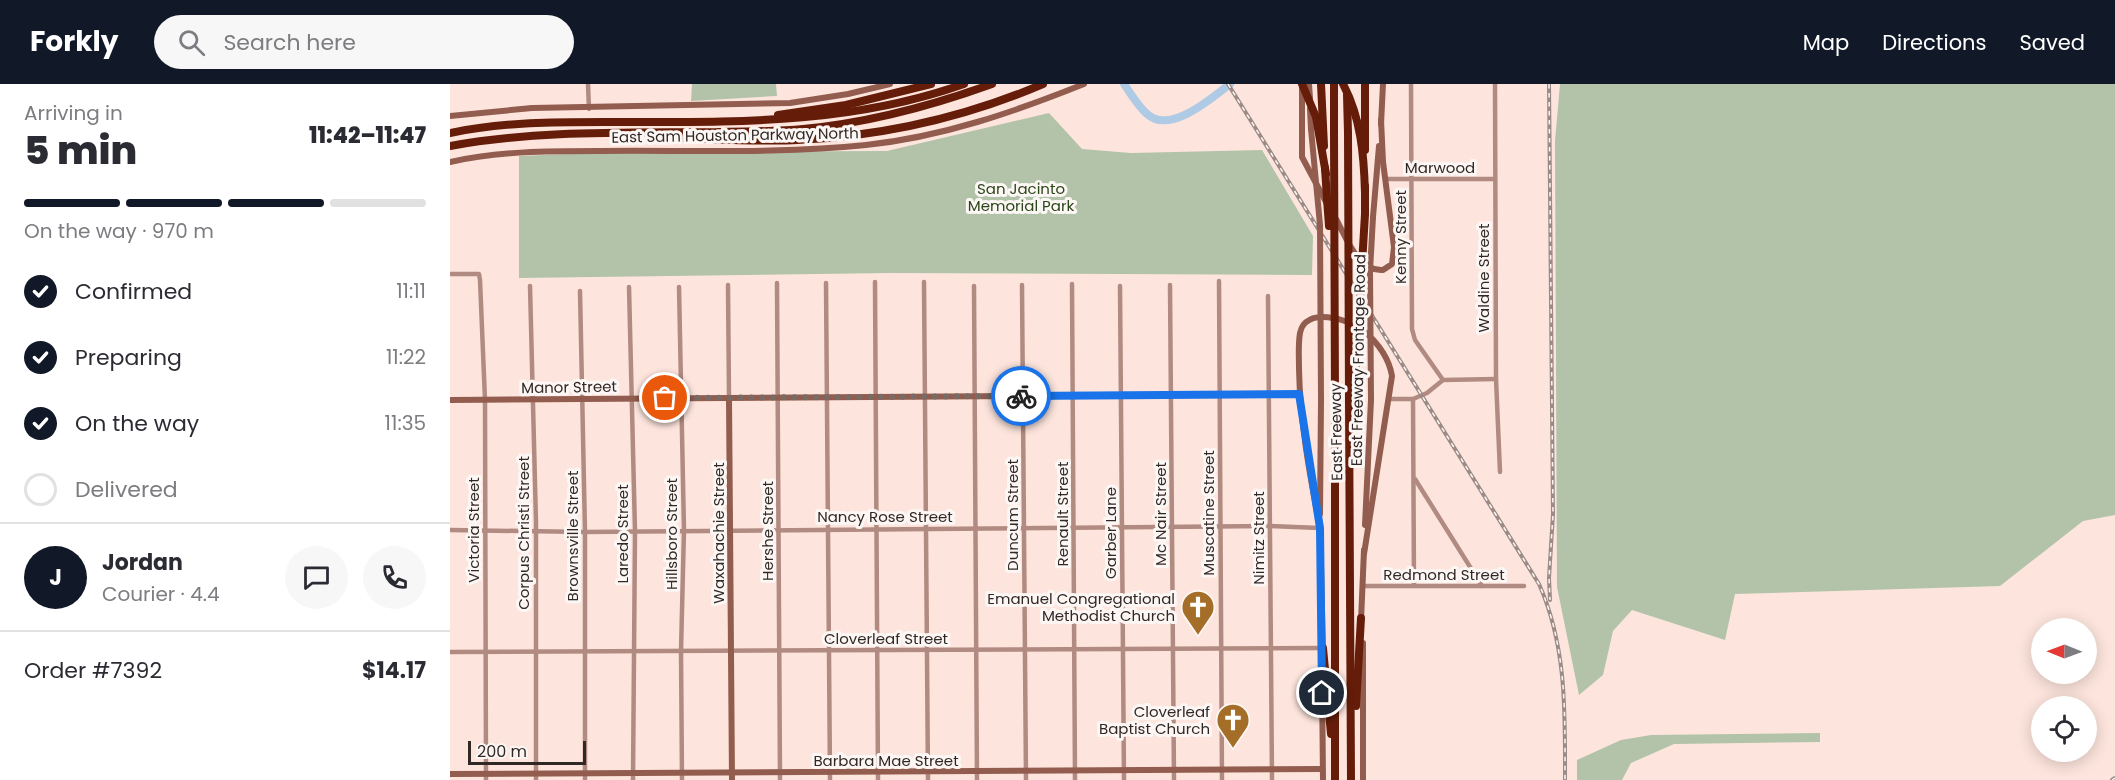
<!DOCTYPE html>
<html lang="en">
<head>
<meta charset="utf-8">
<style>
	body { margin:0; font-family:Poppins,sans-serif; background:#f7f7f7; color:#2b2b33; height:100vh; display:flex; flex-direction:column; font-size:22px; white-space:nowrap }
	* { box-sizing:border-box; margin:0 }
	p { font-size:20px; color:#7c7c81 }
	.icon { flex:none; width:33px; height:33px; fill:none; stroke:currentColor; stroke-width:2; stroke-linecap:round; stroke-linejoin:round }
	.map { position:relative; flex:1; overflow:hidden }
	.sheet { display:flex; flex-direction:column; background:#fff; width:450px }
	.sheet>* { flex:none }
	.needle { width:39px; rotate:271deg }
	.controls { position:absolute; left:1581px; top:534px; display:grid; gap:12px }
	.controls a { display:grid; place-items:center; width:66px; height:66px; border-radius:50%; background:#fff; box-shadow:0 3px 15px #0003; font-size:30px }
	.scale { position:absolute; left:18px; bottom:15px; width:118px; box-sizing:border-box; padding-left:6px; border:3px solid #302825; border-top:0; font-size:16px; line-height:21px; white-space:nowrap; color:#302825; -webkit-text-stroke:4px #fcf7f5; paint-order:stroke }
	.pin { position:absolute; display:grid; place-items:center; width:51px; height:51px; color:#fff; margin:-26px; border:3px solid #fff; border-radius:50%; box-shadow:0 2px 6px #0007 }
	.courier { position:absolute; display:grid; place-items:center; width:60px; height:60px; margin:-30px; border:4px solid #1a73e8; border-radius:50%; background:#fff; color:#222; box-shadow:0 2px 8px #0007 }
	.overview em { font-style:normal; font-weight:800 }
	.overview div { display:flex; flex-direction:column-reverse }
	.overview { display:flex; align-items:center; justify-content:space-between; height:102px; padding:0 24px }
	h1 { font-size:39px; font-weight:800; line-height:45px }
	.bar { display:grid; grid-template-columns:repeat(4,1fr); gap:9px 6px; align-content:center; height:72px; padding:0 24px }
	.bar i { height:8px; border-radius:4px; background:#e1e1e2 }
	.bar .current { background:#111827 }
	.bar p { grid-column:span 4 }
	.line { display:flex; align-items:center; gap:15px; padding:0 24px; border-top:2px solid #e1e1e2 }
	.line div { flex:1 }
	.round { display:grid; place-items:center; flex:none; width:63px; height:63px; border-radius:32px; background:#f7f7f7 }
	ol { padding:0 24px; list-style:none }
	li { display:flex; align-items:center; gap:18px; height:66px }
	li p { margin-inline-start:auto }
	li .icon { padding:6px; border-radius:50%; background:#111827; color:#fff; stroke-width:4 }
	li:last-child { color:#7c7c81 }
	li i { width:33px; height:33px; border:3px solid #e1e1e2; border-radius:50% }
	header { display:flex; align-items:center; gap:36px; box-sizing:border-box; height:84px; padding:0 30px; background:#111827; color:#fff }
	header strong { font-size:28px }
	nav { display:flex; gap:33px; margin-inline-start:auto; font-size:21px }
	.search { width:420px; height:54px; background:#f7f7f7; display:flex; align-items:center; gap:15px; box-sizing:border-box; padding:0 21px; border-radius:33px; color:#7c7c81; font-size:22px }
	main { display:flex; flex:1; min-height:0 }
	.map>svg:first-child { display:block }
	.green { fill:#b2c3a9 }
	.lines { fill:none; stroke-linecap:round; stroke-linejoin:round }
	.river { stroke:#aecae4; stroke-width:8 }
	.street { stroke:#b18b81; stroke-width:4.5 }
	.secondary { stroke:#925d4f; stroke-width:6 }
	.highway { stroke:#651d09; stroke-width:8 }
	.rail-casing { stroke:#9b8a85; stroke-width:4 }
	.rail { stroke:#fcf7f5; stroke-width:1.5; stroke-dasharray:4.5; stroke-linecap:butt }
	.secondary-bridge { stroke:#925d4f; stroke-width:6 }
	.highway-bridge { stroke:#651d09; stroke-width:8 }
	.done { stroke:#786a65; stroke-width:6; stroke-dasharray:0 10.8 }
	.route { stroke:#1a73e8; stroke-width:8 }
	.labels { text-anchor:middle; dominant-baseline:central; stroke-width:6; stroke-linejoin:round; paint-order:stroke }
	.street-label { font-size:15px; fill:#302825; stroke:#fcf7f5 }
	.park-label { font-size:15px; fill:#2a4518; stroke:#fcf7f5 }
	.poi-label { font-size:15px; fill:#302825; stroke:#fcf7f5; text-anchor:end }
</style>
</head>
<body>
<header>
<strong>Forkly</strong>
<div class="search"><svg class="icon" aria-label="search" viewBox="0 0 24 24"><circle cx="10" cy="10" r="6"/><path d="M15 15l6 6"/></svg>Search here</div>
<nav><a>Map</a><a>Directions</a><a>Saved</a></nav>
</header>
<main>
<section class="sheet">
<div class="overview"><div><h1>5 min</h1><p>Arriving in</p></div><em>11:42–11:47</em></div>
<div class="bar"><i class="current"></i><i class="current"></i><i class="current"></i><i></i><p>On the way · 970 m</p></div>
<ol>
<li><svg class="icon" aria-label="check" viewBox="0 0 24 24"><path d="M5 12l5 5 9-10"/></svg>Confirmed<p>11:11</p></li>
<li><svg class="icon" aria-label="check" viewBox="0 0 24 24"><path d="M5 12l5 5 9-10"/></svg>Preparing<p>11:22</p></li>
<li><svg class="icon" aria-label="check" viewBox="0 0 24 24"><path d="M5 12l5 5 9-10"/></svg>On the way<p>11:35</p></li>
<li><i></i>Delivered</li>
</ol>
<div class="line" style="height:108px"><b class="round" style="background:#111827;color:#fff">J</b><div><b>Jordan</b><p>Courier · 4.4</p></div><a class="round"><svg class="icon" aria-label="chat" viewBox="0 0 24 24"><path d="M4 5h16v11H9l-5 4z"/></svg></a><a class="round"><svg class="icon" aria-label="phone" viewBox="0 0 24 24"><path d="M5 4h4l2 5-3 2q2 4 5 5l2-3 5 2v4C11 20 4 13 5 4z"/></svg></a></div>
<div class="line" style="height:78px"><div>Order #7392</div><b>$14.17</b></div>
</section>
<div class="map">
<svg width="1665" height="696" viewBox="0 0 1665 696">
	<rect width="100%" height="100%" fill="#fde5dd"/>
	<g class="green">
		<path d="M242 0H326L327 12 241 17Z"/>
		<path d="M1110 0H1665V431L1633 437 1550 502 1285 510 1275 556 1182 526 1163 547 1153 591 1129 611 1107 503 1105 57Z"/>
		<path d="M599 29 632 65 681 69 812 66 863 152 862 191 440 189 69 194V72L166 68 437 67Z"/>
		<path d="M1370 649V658L1224 660 1181 679 1172 696H1127V676L1171 656 1201 651Z"/>
	</g>
	<g class="lines">
		<path class="river" d="M674 0C681 10 688 22 697 30 720 51 762 14 780 0"/>
		<g class="street">
			<path d="M138 0 139 25"/>
			<path d="M961 0 962 245 965 256 993 296"/>
			<path d="M1045 0 1046 295 1050 388"/>
			<path d="M935 95H1045"/>
			<path d="M0 190H29L30 196 35 316 36 696"/>
			<path d="M769 197 772 696"/>
			<path d="M425 198 428 696"/>
			<path d="M474 198 478 696"/>
			<path d="M327 199 330 696"/>
			<path d="M376 199 380 696"/>
			<path d="M622 200 625 696"/>
			<path d="M278 201 279 314"/>
			<path d="M572 201 576 696"/>
			<path d="M720 201 724 696"/>
			<path d="M80 202 86 438V696"/>
			<path d="M524 202 527 696"/>
			<path d="M670 202 674 696"/>
			<path d="M179 203 185 447 183 696"/>
			<path d="M229 203 234 446 231 567 232 696"/>
			<path d="M130 207 135 448V696"/>
			<path d="M818 212 822 696"/>
			<path d="M940 315H963L977 309 993 296 1046 295"/>
			<path d="M963 315 964 502"/>
			<path d="M965 395 1032 502"/>
			<path d="M0 446 135 448 820 442 870 444"/>
			<path d="M913 502H1074"/>
			<path d="M0 568 873 564"/>
		</g>
		<g class="secondary">
			<path d="M859 0 860 14"/>
			<path d="M852 2V73L876 118"/>
			<path d="M860 25 861 45"/>
			<path d="M0 32 82 24 340 19 398 10 440 0"/>
			<path d="M931 40 933 0"/>
			<path d="M0 78C49 67 99 67 149 67 238 66 328 70 416 61 492 53 564 28 634 0"/>
			<path d="M923 133 929 62"/>
			<path d="M886 135C896 153 908 188 933 186L942 180 944 163 933 78 931 36"/>
			<path d="M279 314 282 696"/>
			<path d="M0 316 849 310"/>
			<path d="M870 430 871 316"/>
			<path d="M870 440 873 568"/>
			<path d="M915 441 921 316"/>
			<path d="M870 444C860 392 850 339 849 285 849 273 848 260 850 249 855 222 899 235 913 246 927 258 939 274 942 292L914 470"/>
			<path d="M911 537 914 466"/>
			<path d="M872 596 873 696"/>
			<path d="M0 690 872 685"/>
			<path d="M913 696V559"/>
		</g>
		<g class="highway">
			<path d="M871 0 874 62"/>
			<path d="M884 0V49"/>
			<path d="M897 11 898 49"/>
			<path d="M328 31 396 21 481 0"/>
			<path d="M0 49C57 37 115 38 172 38 290 38 401 40 514 0"/>
			<path d="M228 54C268 55 308 58 348 56 431 52 516 33 593 0"/>
			<path d="M0 62C87 46 178 49 267 48 296 47 325 48 353 45 418 39 481 22 542 0"/>
			<path d="M915 66V0"/>
			<path d="M875 84 877 115"/>
			<path d="M915 102V130"/>
			<path d="M899 316 901 696"/>
			<path d="M885 317V696"/>
			<path d="M873 564 881 650"/>
			<path d="M906 622 911 534"/>
		</g>
		<g class="rail-casing">
			<g id="rail">
				<path d="M778 0 1089 500C1117 563 1115 629 1115 696"/>
				<path d="M1099 0 1103 430 1099 494 1100 516"/>
				<path d="M1662 696 1665 694"/>
			</g>
		</g>
		<use href="#rail" class="rail"/>
		<g class="secondary-bridge">
			<path d="M861 45 870 141 871 316"/>
			<path d="M921 316 920 187 923 133"/>
		</g>
		<g class="highway-bridge">
			<path d="M852 0 866 33 876 90"/>
			<path d="M893 0C911 34 914 71 915 109"/>
			<path d="M884 49 885 317"/>
			<path d="M898 49 899 316"/>
			<path d="M877 115 879 142"/>
			<path d="M904 316 915 130"/>
		</g>
	</g>
	<g class="lines">
		<path class="done" d="M215 314 571 312"/>
		<path class="route" d="M571 312 849 310 870 444 872 609"/>
	</g>
	<defs>
		<g id="church-pin" transform="scale(1.725)"><path d="M0 17L-7.5 6A9.5 9.5 0 1 1 7.5 6Z" fill="#a46e28" stroke="#fcf7f5"/><path d="M-1.2-6h2.4v3.5h3.3v2.4h-3.3V6h-2.4V-.1h-3.3v-2.4h3.3Z" fill="#fff"/></g>
	</defs>
	<g fill-rule="evenodd">
		<use href="#church-pin" x="748" y="523"/>
		<use href="#church-pin" x="783" y="636"/>
	</g>
	<g class="labels">
		<g class="street-label">
			<text transform="translate(285 51) rotate(-1)">East Sam Houston Parkway North</text>
			<text x="990" y="83">Marwood</text>
			<text transform="translate(950 153) rotate(-90)">Kenny Street</text>
			<text transform="translate(1033 194) rotate(-90)">Waldine Street</text>
			<text transform="translate(908 276) rotate(-89)">East Freeway Frontage Road</text>
			<text transform="translate(119 303) rotate(-1)">Manor Street</text>
			<text transform="translate(886 348) rotate(-91)">East Freeway</text>
			<text transform="translate(758 429) rotate(-90)">Muscatine Street</text>
			<text transform="translate(612 430) rotate(-90)">Renault Street</text>
			<text transform="translate(710 430) rotate(-90)">Mc Nair Street</text>
			<text transform="translate(562 431) rotate(-90)">Duncum Street</text>
			<text x="435" y="432">Nancy Rose Street</text>
			<text transform="translate(23 446) rotate(-90)">Victoria Street</text>
			<text transform="translate(317 447) rotate(-90)">Hershe Street</text>
			<text transform="translate(73 449) rotate(-90)">Corpus Christi Street</text>
			<text transform="translate(268 449) rotate(-90)">Waxahachie Street</text>
			<text transform="translate(660 449) rotate(-90)">Garber Lane</text>
			<text transform="translate(172 450) rotate(-90)">Laredo Street</text>
			<text transform="translate(221 450) rotate(-90)">Hillsboro Street</text>
			<text transform="translate(122 452) rotate(-90)">Brownsville Street</text>
			<text transform="translate(808 454) rotate(-90)">Nimitz Street</text>
			<text x="994" y="490">Redmond Street</text>
			<text x="436" y="554">Cloverleaf Street</text>
			<text x="436" y="676">Barbara Mae Street</text>
		</g>
		<g class="park-label">
			<text x="571" y="104">San Jacinto<tspan x="571" dy="17">Memorial Park</tspan></text>
		</g>
		<g class="poi-label">
			<text x="725" y="514">Emanuel Congregational<tspan x="725" dy="17">Methodist Church</tspan></text>
			<text x="760" y="627">Cloverleaf<tspan x="760" dy="17">Baptist Church</tspan></text>
		</g>
	</g>
</svg>
<div class="controls">
<a><svg class="needle" viewBox="-14 -14 28 28"><path d="M0-13l5 13h-10z" fill="#e53935"/><path d="M0 13l5-13h-10z" fill="#7c7c81"/></svg></a>
<a><svg class="icon" aria-label="locate" viewBox="0 0 24 24"><circle cx="12" cy="12" r="6"/><path d="M12 2v4M12 18v4M2 12h4M18 12h4"/></svg></a>
</div>
<div class="scale">200 m</div>
<div class="pin" style="left:215px;top:314px;background:#ea580c"><svg class="icon" aria-label="bag" viewBox="0 0 24 24"><path d="M5 8h14l-1 12H6zM9 8a3 3 0 0 1 6 0"/></svg></div>
<div class="pin" style="left:872px;top:609px;background:#1f2937"><svg class="icon" aria-label="home" viewBox="0 0 24 24"><path d="M3 11l9-7 9 7M6 9v11h12V9"/></svg></div>
<div class="courier" style="left:571px;top:312px"><svg class="icon" aria-label="bike" viewBox="0 0 24 24"><circle cx="6" cy="16" r="4"/><circle cx="18" cy="16" r="4"/><path d="M6 16l4-8h5l3 8M10 8l3 8H6M13 5h3"/></svg></div>
</div>
</main>
</body>
</html>
